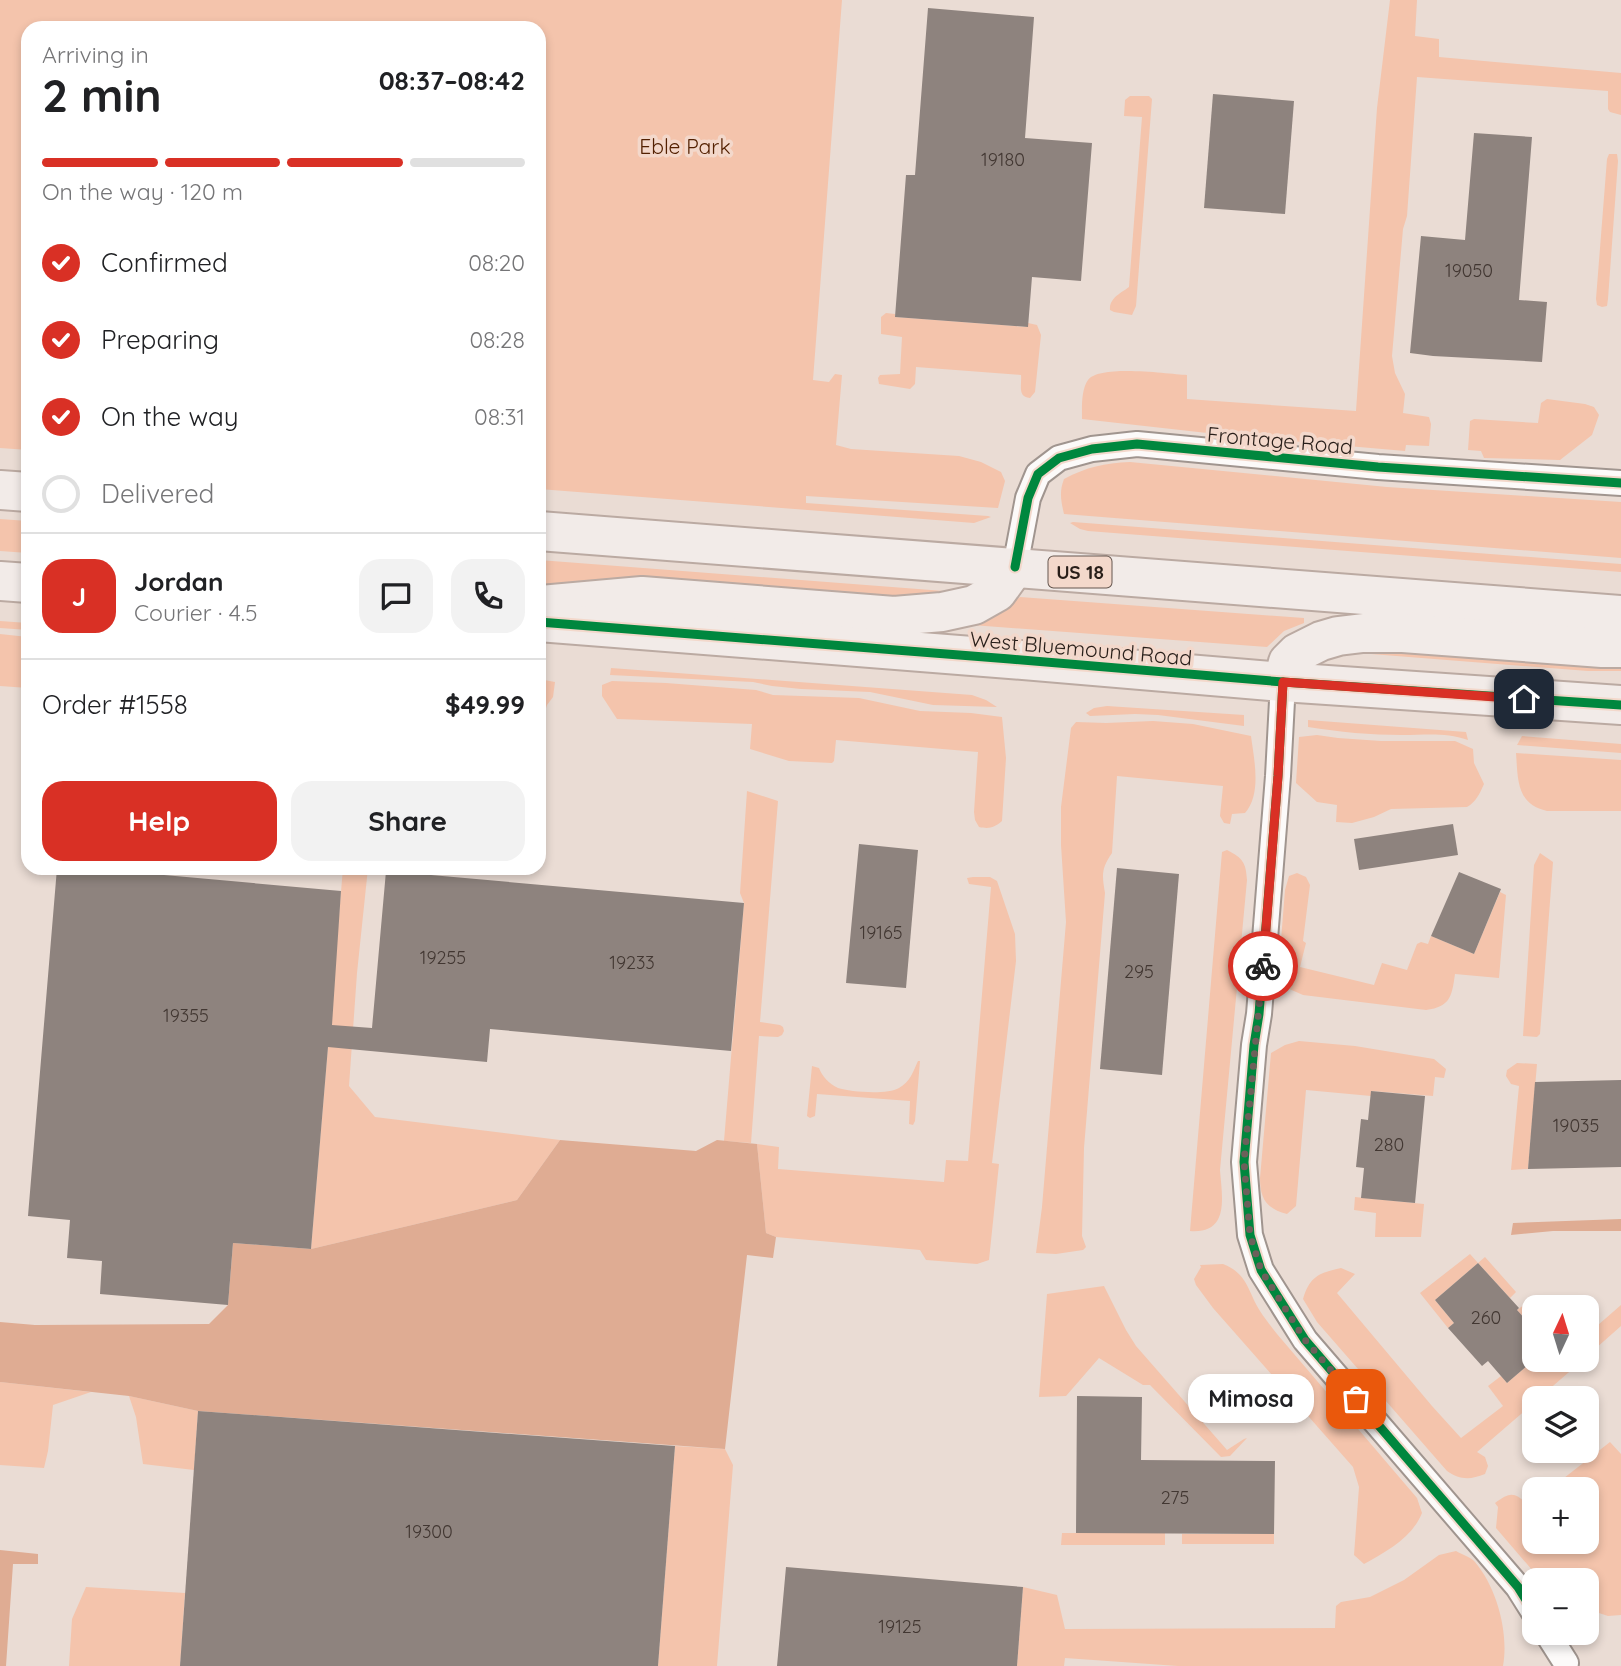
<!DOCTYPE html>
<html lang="en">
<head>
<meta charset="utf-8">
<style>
	body { margin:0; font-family:Quicksand,sans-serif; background:#f2f2f2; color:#202124; height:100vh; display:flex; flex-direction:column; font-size:26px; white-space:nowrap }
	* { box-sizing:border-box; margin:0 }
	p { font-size:23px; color:#757577 }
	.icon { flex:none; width:38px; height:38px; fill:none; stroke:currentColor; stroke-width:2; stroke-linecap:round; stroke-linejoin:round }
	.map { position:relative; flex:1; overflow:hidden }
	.details { position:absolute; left:21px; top:21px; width:525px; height:854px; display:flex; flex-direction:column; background:#fff; border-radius:21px; box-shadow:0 4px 10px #0003 }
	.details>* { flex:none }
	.needle { width:46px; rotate:4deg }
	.buttons { position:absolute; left:1522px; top:1295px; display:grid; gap:14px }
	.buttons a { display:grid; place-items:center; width:77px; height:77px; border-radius:14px; background:#fff; box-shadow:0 4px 10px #0003; font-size:35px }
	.pin { position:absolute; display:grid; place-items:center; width:60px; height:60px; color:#fff; margin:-30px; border-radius:14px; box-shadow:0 4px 10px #0006 }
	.courier { position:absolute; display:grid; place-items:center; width:70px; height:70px; margin:-35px; border:5px solid #d93025; border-radius:50%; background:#fff; color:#222; box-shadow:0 2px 9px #0007 }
	.bubble { position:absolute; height:49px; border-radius:21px; background:#fff; box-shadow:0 4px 10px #0003; font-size:23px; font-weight:700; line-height:49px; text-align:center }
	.overview em { font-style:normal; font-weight:700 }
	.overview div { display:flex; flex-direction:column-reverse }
	.overview { display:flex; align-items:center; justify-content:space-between; height:119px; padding:0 21px }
	h1 { font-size:46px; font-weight:700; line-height:52px }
	.bar { display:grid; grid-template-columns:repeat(4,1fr); gap:10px 7px; align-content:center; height:84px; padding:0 21px }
	.bar i { height:9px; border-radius:5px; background:#e0e0e0 }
	.bar .active { background:#d93025 }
	.bar p { grid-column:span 4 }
	.line { display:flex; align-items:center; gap:18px; padding:0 21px; border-top:2px solid #e0e0e0 }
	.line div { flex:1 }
	.round { display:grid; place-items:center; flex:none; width:74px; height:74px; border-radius:21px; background:#f2f2f2 }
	ol { padding:0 21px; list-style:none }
	li { display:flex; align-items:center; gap:21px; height:77px }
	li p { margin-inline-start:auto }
	li .icon { padding:7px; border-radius:50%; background:#d93025; color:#fff; stroke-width:4 }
	li:last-child { color:#757577 }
	li i { width:38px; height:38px; border:4px solid #e0e0e0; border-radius:50% }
	.cta { display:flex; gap:14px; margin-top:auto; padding:14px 21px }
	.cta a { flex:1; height:80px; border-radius:21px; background:#d93025; color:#fff; font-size:28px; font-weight:700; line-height:80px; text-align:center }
	.cta a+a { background:#f2f2f2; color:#202124 }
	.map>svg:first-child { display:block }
	.green { fill:#f4c4ac }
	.forest { fill:#dfac93 }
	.building { fill:#8e837e }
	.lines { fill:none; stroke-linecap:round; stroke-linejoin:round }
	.street-casing { stroke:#a0958f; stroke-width:28 }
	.primary-casing { stroke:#bbaaa2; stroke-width:42 }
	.street { stroke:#fcfaf9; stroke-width:24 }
	.primary { stroke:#f2ebe8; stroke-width:38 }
	.cycleway-casing { stroke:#f3d8cb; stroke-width:13 }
	.cycleway { stroke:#00873e; stroke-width:9 }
	.done { stroke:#6c605a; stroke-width:7; stroke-dasharray:0 12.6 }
	.route { stroke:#d93025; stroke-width:9 }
	.labels { text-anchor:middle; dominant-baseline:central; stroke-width:7; stroke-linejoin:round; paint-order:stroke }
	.number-label { font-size:18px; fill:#423732 }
	.shield { fill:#f3d8cb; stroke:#65564e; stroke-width:2 }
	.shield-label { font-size:19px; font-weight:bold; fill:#281e19 }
	.park-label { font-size:21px; fill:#532001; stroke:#f3d8cb }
	.street-label { font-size:21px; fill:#281e19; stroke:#f3d8cb }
</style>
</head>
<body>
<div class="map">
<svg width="1621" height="1666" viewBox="0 0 1621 1666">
	<rect width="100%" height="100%" fill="#eadcd4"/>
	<g class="green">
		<path d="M0 0H842L813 380 829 382 835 374 842 375 836 445 851 449 959 456 981 462 1001 472 1005 481 998 508 806 496V503L988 516 991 517 974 523 539 489V28H28V450L0 448Z"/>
		<path d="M1390 0H1417L1415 36 1439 39V57L1621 73V115L1610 112 1608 109V91L1417 77 1407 216 1403 229 1392 356 1395 373 1405 394 1403 413 1429 417 1431 424 1429 446 1406 445 1405 451 1243 437 1082 419C1082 407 1081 390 1088 380 1100 364 1168 374 1187 375V399L1356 411 1377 108Z"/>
		<path d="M1130 96H1149L1152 99 1136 306 1132 315 1114 312 1110 310C1109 298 1121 293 1129 287L1142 117 1124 116 1125 100Z"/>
		<path d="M1609 154H1617L1618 161 1608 299 1607 306 1602 307 1597 305 1596 299 1607 159Z"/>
		<path d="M886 313 895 314V317L1027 327 1028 323 1037 325 1041 335 1035 392 1030 398C1017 397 1022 385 1021 375L916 367 915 384 910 389 879 384 878 378 880 375 900 374 902 337 881 334V317Z"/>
		<path d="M1547 399 1585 404 1594 407 1599 415 1592 435 1560 460 1484 458 1481 451 1468 450 1470 421 1474 419 1538 423 1541 403Z"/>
		<path d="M1130 462 1387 487 1621 502V558L1064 514C1061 501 1059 492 1064 479 1087 467 1104 463 1130 462Z"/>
		<path d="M0 519 28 521V553L0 551Z"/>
		<path d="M1073 522 1621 564V572L1088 531 1080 529 1070 523Z"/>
		<path d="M539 560 957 592 934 602 641 584H539Z"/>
		<path d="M1020 597 1304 618V623L1284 631 1267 647 972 625 1010 605Z"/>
		<path d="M0 621 28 623V630L0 628Z"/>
		<path d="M0 634 28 637V688L0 686Z"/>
		<path d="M1334 647 1621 657V671H1588L1333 651Z"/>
		<path d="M611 668 972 695 986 700 997 707 933 705 870 692 801 689 772 686 753 682 610 675Z"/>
		<path d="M539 679 555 682 553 697 547 705 544 714 539 716Z"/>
		<path d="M612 681 666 683 756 690 773 695 859 698 920 711 971 713 1002 717 1006 758 1002 821C994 828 989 829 979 827L975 820 974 812 978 752 836 740 834 761 832 763 789 761 750 749 752 724 617 719 602 696V685Z"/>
		<path d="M1107 706 1244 715V726L1158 715 1135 714 1090 716 1086 713 1094 708Z"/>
		<path d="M1308 720 1466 732 1468 740C1445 732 1426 735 1402 735 1371 735 1339 732 1308 727Z"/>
		<path d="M1153 721 1193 724 1251 736C1254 759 1262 794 1245 813L1232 814 1230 824 1224 823 1220 816 1223 786 1117 776 1112 853C1101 869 1102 875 1105 893L1084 1148 1082 1236 1086 1247 1083 1250 1056 1254 1036 1253 1042 1207 1066 922 1061 845V807L1071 728 1076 722 1106 723Z"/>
		<path d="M1317 735 1338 738 1381 741H1455L1473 749 1474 763 1484 784C1480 793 1476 802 1467 807L1391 809 1374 817 1352 823 1336 822 1337 805 1317 802 1296 783 1299 737Z"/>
		<path d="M1522 736 1621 744V753L1517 745Z"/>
		<path d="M1516 753 1621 760V811H1547C1516 804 1518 779 1516 753Z"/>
		<path d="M747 791 778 801 760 1022 780 1025 783 1027 784 1031 782 1035 778 1037 759 1036 751 1143 724 1141 744 903 740 893Z"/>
		<path d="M1227 850C1243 858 1246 863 1247 880L1220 1170C1222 1197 1230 1234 1190 1231L1222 852Z"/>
		<path d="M1540 853 1553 862 1540 1034 1537 1037 1523 1036 1534 865Z"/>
		<path d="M343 868H368L357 973 349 1086 375 1117 560 1140 517 1200 311 1249Z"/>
		<path d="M1297 873 1306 877 1310 885 1303 941 1306 943 1300 967 1374 985 1382 963 1407 970 1417 944 1421 942 1428 944 1431 936 1474 954 1500 892 1506 895 1499 978 1455 974C1452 995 1451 1007 1426 1010L1303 995 1287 988 1278 978 1285 890 1289 876Z"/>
		<path d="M973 877H990L997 881 1015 934 1016 961 992 1163 999 1164 989 1260 977 1264 926 1260 920 1250 776 1237 766 1233 757 1144 779 1147 778 1169 944 1182 946 1160 968 1161 991 887 969 884 967 878Z"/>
		<path d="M1299 1041 1355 1046 1434 1059 1446 1069 1444 1078 1435 1077 1433 1096 1372 1091 1371 1096 1306 1090 1296 1206 1287 1214C1266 1209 1260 1198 1260 1178L1271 1053 1285 1045Z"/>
		<path d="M918 1061H920L915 1121 913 1125 909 1124 910 1101 817 1094 815 1116 810 1118 807 1116 812 1066 819 1068C822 1076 829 1084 838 1088 850 1092 887 1095 899 1088 910 1082 913 1072 918 1061Z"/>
		<path d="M1517 1063 1537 1064 1528 1169 1511 1170 1519 1086 1511 1084 1506 1076 1507 1070Z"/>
		<path d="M1355 1197 1424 1204 1421 1237H1375L1376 1213 1354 1210Z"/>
		<path d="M1470 1254 1478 1263 1485 1257 1516 1292 1510 1298 1478 1263 1435 1300 1454 1323 1448 1328 1420 1293Z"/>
		<path d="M1223 1264C1248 1274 1247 1290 1260 1311 1265 1319 1271 1326 1277 1334L1417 1498 1422 1513C1412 1538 1387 1551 1364 1564L1354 1555 1359 1487 1353 1467 1213 1308 1196 1285 1194 1279 1201 1267 1200 1265Z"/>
		<path d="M1341 1268 1355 1274 1337 1293 1432 1406 1461 1438 1503 1406 1488 1386 1501 1376 1507 1383 1535 1359 1583 1360 1539 1398H1535V1402L1477 1452 1485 1457 1488 1466 1485 1474C1470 1480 1460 1480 1447 1471L1317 1322 1303 1299C1310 1276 1319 1273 1341 1268Z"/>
		<path d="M1104 1286 1126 1330 1136 1346 1227 1450 1244 1439 1247 1438 1230 1456 1221 1457 1150 1385H1143L1099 1358 1066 1396 1039 1397 1047 1294Z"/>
		<path d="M1528 1302 1535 1311V1330L1517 1310Z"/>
		<path d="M1621 1305V1326L1587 1356V1330L1590 1332Z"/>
		<path d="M0 1382 91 1392 53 1405 48 1451 44 1468 0 1465Z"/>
		<path d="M129 1396 198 1411 194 1470 143 1464 136 1417Z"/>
		<path d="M1610 1442 1621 1454V1615L1608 1616 1587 1609V1580H1542L1539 1578 1496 1528 1498 1507 1495 1503C1511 1491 1515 1492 1529 1506L1535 1501V1542H1587V1489H1550Z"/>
		<path d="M675 1446 725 1449 733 1465 717 1666H658Z"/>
		<path d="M1062 1533H1165V1545H1061Z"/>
		<rect x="1182" y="1534" width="92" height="10"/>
		<path d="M1456 1551C1463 1555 1471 1557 1475 1562 1497 1588 1509 1633 1503 1666H1178L1065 1658 1064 1666H1017L1023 1587 1057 1595 1065 1629 1335 1628 1336 1606 1341 1602 1370 1597 1404 1580 1439 1555Z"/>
		<path d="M86 1587 185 1593 180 1666H69L72 1619Z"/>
	</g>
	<g class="forest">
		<path d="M560 1140 696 1151 717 1140 757 1144 766 1233 776 1237 773 1258 747 1255 725 1449 198 1411 129 1396 0 1382V1322L35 1325 209 1324 228 1305 233 1243 311 1249 517 1200Z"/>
		<path d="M1621 1219V1231H1553L1511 1235 1513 1223Z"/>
		<path d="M0 1550 38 1554V1564H13L6 1666H0Z"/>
	</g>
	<g class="building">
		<path d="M928 8 1034 17 1025 138 1092 143 1081 281 1032 277 1028 327 895 317 906 175H915Z"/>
		<path d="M1213 94 1294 101 1285 214 1204 208Z"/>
		<path d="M1474 133 1532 137 1519 300 1547 302 1542 362 1433 356 1410 353 1421 236 1465 240Z"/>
		<path d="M1453 824 1458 855 1359 870 1354 839Z"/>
		<path d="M859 844 918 850 906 988 846 983Z"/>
		<path d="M57 868H86L341 891 332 1025 372 1028 386 871 744 903 731 1051 490 1029 487 1062 328 1047 311 1249 233 1243 228 1305 100 1294 102 1261 67 1258 70 1220 28 1216Z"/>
		<path d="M1117 868 1179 874 1162 1075 1100 1069Z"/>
		<path d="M1459 872 1501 889 1474 954 1431 936Z"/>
		<path d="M1621 1080V1167L1528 1169 1535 1082Z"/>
		<path d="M1371 1091 1425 1096 1415 1203 1361 1198 1364 1168 1356 1167 1361 1119 1368 1120Z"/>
		<path d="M1478 1263 1519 1308 1517 1310 1535 1330V1359L1507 1383 1488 1361 1482 1366 1448 1328 1454 1323 1435 1300Z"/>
		<path d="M1077 1396 1142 1397 1141 1460 1275 1461 1274 1534 1076 1533Z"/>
		<path d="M198 1411 675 1446 658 1666H180Z"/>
		<path d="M786 1567 1023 1587 1017 1666H777Z"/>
	</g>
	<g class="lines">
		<g class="street-casing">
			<g id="street">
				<path d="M1015 567 1028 498 1038 474 1059 458 1092 449 1137 444 1378 467 1621 483"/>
				<path d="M1283 682 1278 776 1259 1014 1254 1045 1244 1162 1250 1235 1261 1270 1305 1340 1518 1587 1535 1614"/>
				<path d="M1547 1633 1566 1663"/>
			</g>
		</g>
		<g class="primary-casing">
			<g id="primary">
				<path d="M0 490 28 492"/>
				<path d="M539 531 1621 615"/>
				<path d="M0 581 28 583"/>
				<path d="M541 605 642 596 894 616 942 612 974 605 997 592 1015 567"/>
				<path d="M539 622 1010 659 1283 682 1621 705"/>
				<path d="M1283 682 1288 662 1297 653 1321 641 1338 636 1363 633H1403L1602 648H1621"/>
			</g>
		</g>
		<use href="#street" class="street"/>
		<use href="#primary" class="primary"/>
		<g class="cycleway-casing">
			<g id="cycleway">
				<path d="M1015 567 1028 498 1038 474 1059 458 1092 449 1137 444 1378 467 1621 483"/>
				<path d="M539 622 1010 659 1283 682 1621 705"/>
				<path d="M1283 682 1278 776 1259 1014 1254 1045 1244 1162 1250 1235 1261 1270 1305 1340 1518 1587 1535 1614"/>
			</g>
		</g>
		<use href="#cycleway" class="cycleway"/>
	</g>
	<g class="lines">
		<path class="done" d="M1263 966 1244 1162 1250 1235 1261 1270 1305 1340 1356 1399"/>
		<path class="route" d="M1263 966 1278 776 1283 682 1524 699"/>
	</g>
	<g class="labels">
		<g class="number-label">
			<text x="1003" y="159">19180</text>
			<text x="1469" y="270">19050</text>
			<text x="881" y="932">19165</text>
			<text x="443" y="957">19255</text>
			<text x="632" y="962">19233</text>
			<text x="1139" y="971">295</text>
			<text x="186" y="1015">19355</text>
			<text x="1576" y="1125">19035</text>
			<text x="1389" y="1144">280</text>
			<text x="1486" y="1317">260</text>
			<text x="1175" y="1497">275</text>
			<text x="429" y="1531">19300</text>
			<text x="900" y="1626">19125</text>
		</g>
		<rect class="shield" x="1048.5" y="556.5" width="63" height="31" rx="5"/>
		<g class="shield-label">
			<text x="1080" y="572">US 18</text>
		</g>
		<g class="park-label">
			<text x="685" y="146">Eble Park</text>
		</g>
		<g class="street-label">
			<text transform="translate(1280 440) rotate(5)">Frontage Road</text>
			<text transform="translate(1081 648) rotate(5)">West Bluemound Road</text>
		</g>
	</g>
</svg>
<div class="buttons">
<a><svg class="needle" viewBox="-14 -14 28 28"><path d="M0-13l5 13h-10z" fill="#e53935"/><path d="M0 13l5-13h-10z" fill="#757577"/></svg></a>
<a><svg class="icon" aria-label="layers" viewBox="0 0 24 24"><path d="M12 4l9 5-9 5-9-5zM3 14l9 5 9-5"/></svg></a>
<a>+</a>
<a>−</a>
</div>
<div class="pin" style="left:1356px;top:1399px;background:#ea580c"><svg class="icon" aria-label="bag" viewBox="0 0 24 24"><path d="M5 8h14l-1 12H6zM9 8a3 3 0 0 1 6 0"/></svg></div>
<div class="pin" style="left:1524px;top:699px;background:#1f2937"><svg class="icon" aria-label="home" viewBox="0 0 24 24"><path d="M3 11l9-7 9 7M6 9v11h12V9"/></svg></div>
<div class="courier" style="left:1263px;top:966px"><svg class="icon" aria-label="bike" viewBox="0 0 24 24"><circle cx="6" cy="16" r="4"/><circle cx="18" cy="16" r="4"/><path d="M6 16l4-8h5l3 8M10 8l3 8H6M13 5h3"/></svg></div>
<div class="bubble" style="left:1188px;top:1374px;width:126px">Mimosa</div>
<section class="details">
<div class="overview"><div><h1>2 min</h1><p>Arriving in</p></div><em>08:37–08:42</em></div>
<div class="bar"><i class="active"></i><i class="active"></i><i class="active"></i><i></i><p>On the way · 120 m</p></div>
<ol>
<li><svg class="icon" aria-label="check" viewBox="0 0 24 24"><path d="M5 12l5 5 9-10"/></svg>Confirmed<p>08:20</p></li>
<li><svg class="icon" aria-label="check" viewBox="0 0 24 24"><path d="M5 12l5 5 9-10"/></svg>Preparing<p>08:28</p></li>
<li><svg class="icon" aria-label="check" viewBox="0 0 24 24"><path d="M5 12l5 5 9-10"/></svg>On the way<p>08:31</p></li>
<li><i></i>Delivered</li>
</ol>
<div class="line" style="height:126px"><b class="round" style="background:#d93025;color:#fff">J</b><div><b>Jordan</b><p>Courier · 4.5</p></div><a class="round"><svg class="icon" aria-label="chat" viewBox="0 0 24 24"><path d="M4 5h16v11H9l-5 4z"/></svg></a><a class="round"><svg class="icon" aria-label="phone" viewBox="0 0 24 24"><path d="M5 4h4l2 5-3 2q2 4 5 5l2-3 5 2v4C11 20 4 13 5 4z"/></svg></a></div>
<div class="line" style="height:91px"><div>Order #1558</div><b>$49.99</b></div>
<div class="cta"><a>Help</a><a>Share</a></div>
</section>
</div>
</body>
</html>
